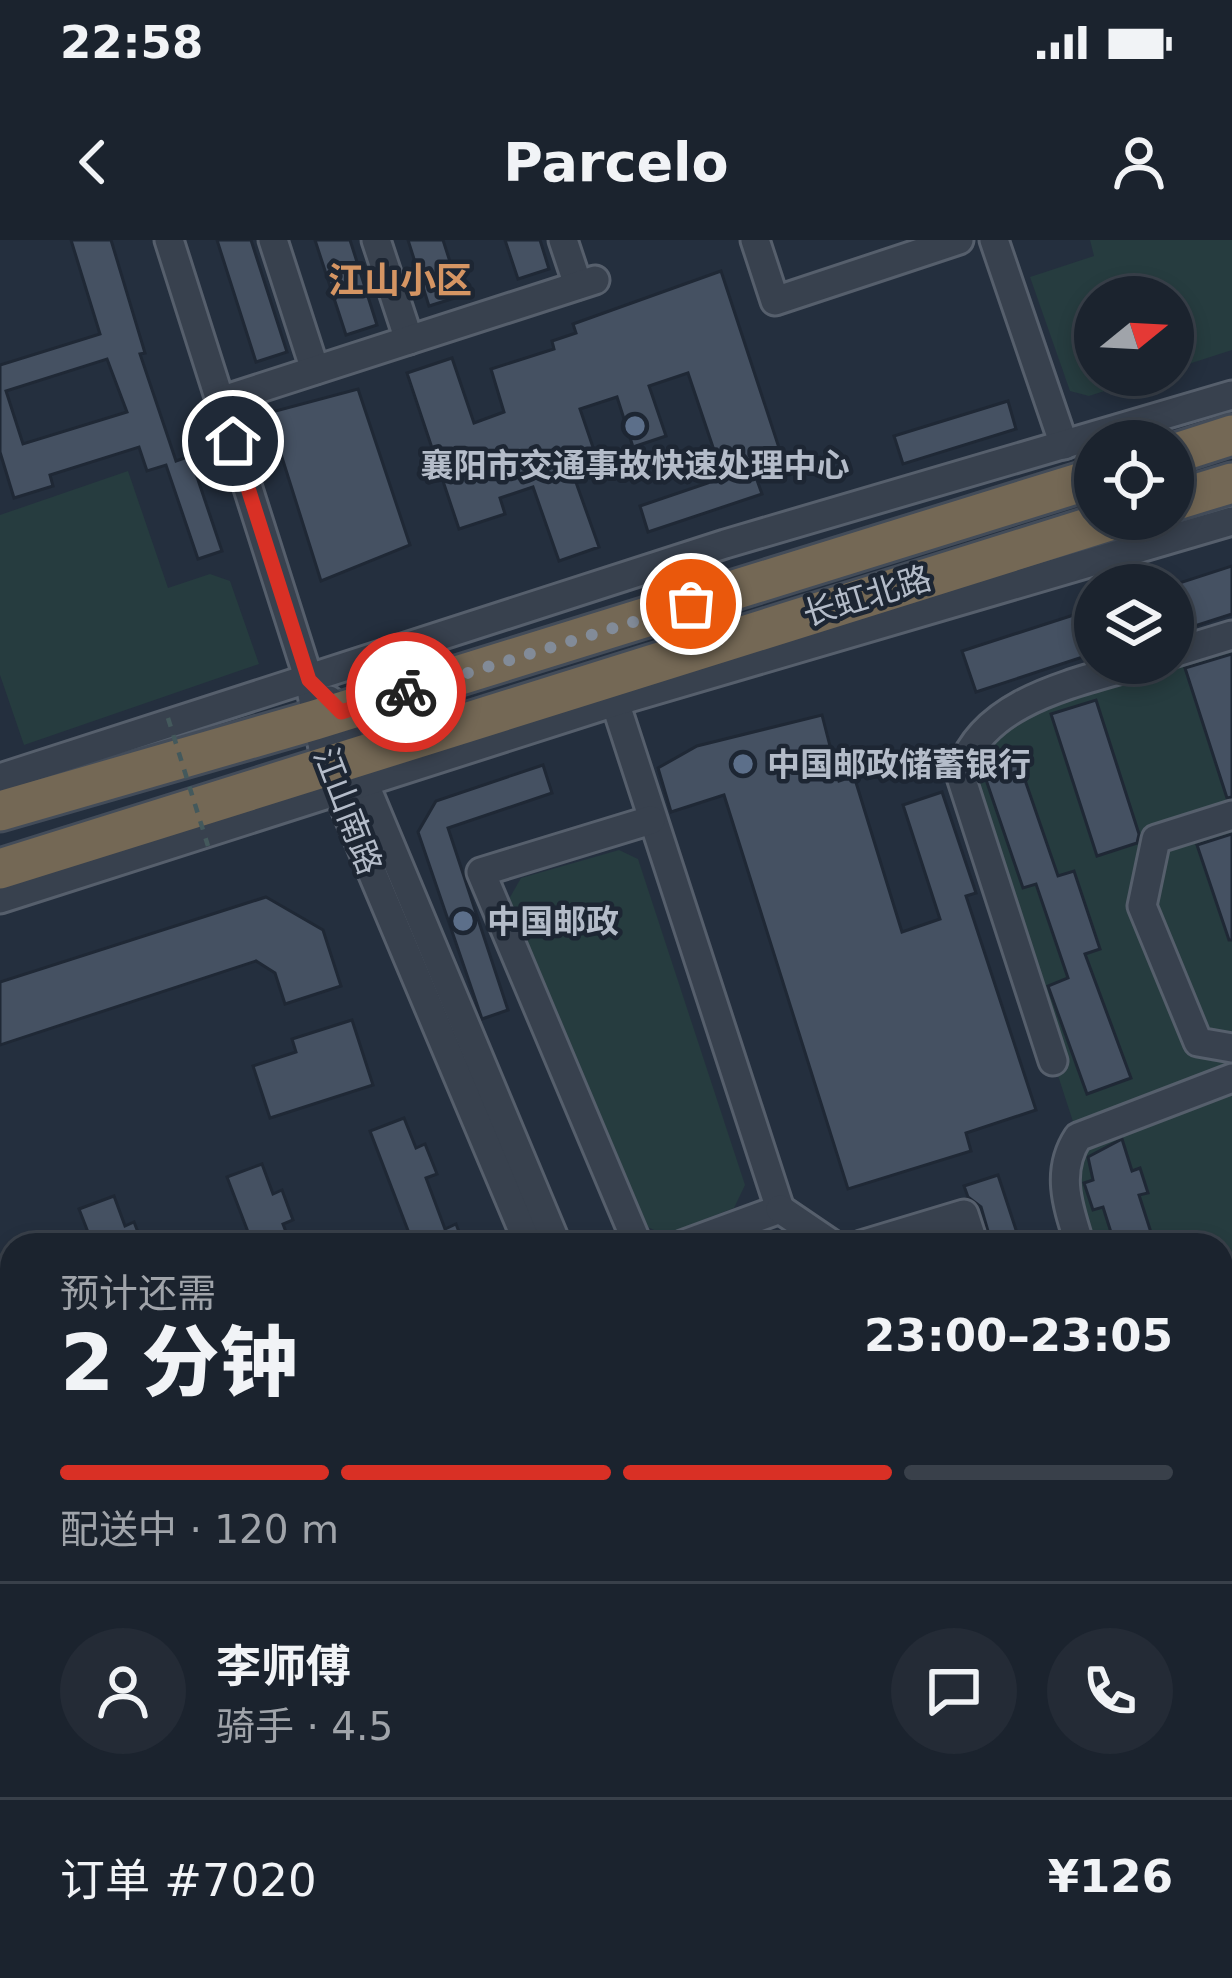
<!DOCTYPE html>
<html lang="zh">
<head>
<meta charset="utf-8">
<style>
	body { margin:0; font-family:"DejaVu Sans","Noto Sans SC",sans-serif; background:#242b36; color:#f1f3f6; height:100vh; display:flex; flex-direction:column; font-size:45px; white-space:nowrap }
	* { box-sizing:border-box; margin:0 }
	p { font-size:39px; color:#a0a4aa }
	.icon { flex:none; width:66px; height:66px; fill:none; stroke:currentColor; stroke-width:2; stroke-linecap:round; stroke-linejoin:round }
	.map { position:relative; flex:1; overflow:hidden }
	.details { position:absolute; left:0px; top:993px; width:1233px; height:747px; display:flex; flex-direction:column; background:#1b232e; border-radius:36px 36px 0 0; box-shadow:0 6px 18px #0003,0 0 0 3px #39404a }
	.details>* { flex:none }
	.needle { width:78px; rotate:72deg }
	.tools { position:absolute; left:1074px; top:36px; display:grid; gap:24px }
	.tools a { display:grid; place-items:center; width:120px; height:120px; border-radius:50%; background:#1b232e; box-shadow:0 6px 18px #0003,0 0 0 3px #39404a; font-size:60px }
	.pin { position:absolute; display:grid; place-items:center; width:102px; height:102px; color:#fff; margin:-51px; border:6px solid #fff; border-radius:50%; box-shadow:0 3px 12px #0007 }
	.courier { position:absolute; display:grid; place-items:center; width:120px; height:120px; margin:-60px; border:9px solid #d93025; border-radius:50%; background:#fff; color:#222; box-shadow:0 3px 15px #0007 }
	.headline em { font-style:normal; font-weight:800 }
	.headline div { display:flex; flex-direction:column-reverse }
	.headline { display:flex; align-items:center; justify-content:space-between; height:204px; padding:0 60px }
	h1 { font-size:78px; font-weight:800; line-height:90px }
	.bar { display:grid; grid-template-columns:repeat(4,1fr); gap:18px 12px; align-content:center; height:144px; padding:0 60px }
	.bar i { height:15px; border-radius:9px; background:#39404a }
	.bar .selected { background:#d93025 }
	.bar p { grid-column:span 4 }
	.line { display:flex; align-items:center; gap:30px; padding:0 60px; border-top:3px solid #39404a }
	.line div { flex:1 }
	.round { display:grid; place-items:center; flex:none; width:126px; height:126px; border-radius:63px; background:#242b36 }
	.status { display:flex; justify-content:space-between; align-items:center; height:84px; padding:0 60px; background:#1b232e; direction:ltr }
	.status svg { height:33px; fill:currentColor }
	header { display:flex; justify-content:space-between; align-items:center; height:156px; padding:0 60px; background:#1b232e; font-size:54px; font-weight:800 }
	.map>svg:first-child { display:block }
	.green { fill:#263c3f }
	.building { fill:#455162; stroke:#1f2835; stroke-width:3; fill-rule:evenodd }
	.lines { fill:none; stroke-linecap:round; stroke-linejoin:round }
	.minor-casing { stroke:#565f6c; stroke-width:33 }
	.highway-casing { stroke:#434c59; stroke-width:45 }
	.minor { stroke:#38414e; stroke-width:27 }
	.highway { stroke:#746855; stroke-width:39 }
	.path-bridge { stroke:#44595c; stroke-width:4.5; stroke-dasharray:9 9; stroke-linecap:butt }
	.done { stroke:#828b98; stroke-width:12; stroke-dasharray:0 21.6 }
	.route { stroke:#d93025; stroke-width:15 }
	.service-dot { fill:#5c6f8a; stroke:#1d2633; stroke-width:4.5 }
	.labels { text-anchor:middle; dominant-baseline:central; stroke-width:9; stroke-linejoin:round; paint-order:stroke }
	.poi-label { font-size:33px; font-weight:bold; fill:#b4bcc9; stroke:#1d2633; text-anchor:start }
	.street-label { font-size:33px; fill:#b4bcc9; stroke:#1d2633 }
	.neighbourhood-label { font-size:36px; font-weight:bold; fill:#d59563; stroke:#1d2633 }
</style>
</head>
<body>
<div class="status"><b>22:58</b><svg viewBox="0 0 49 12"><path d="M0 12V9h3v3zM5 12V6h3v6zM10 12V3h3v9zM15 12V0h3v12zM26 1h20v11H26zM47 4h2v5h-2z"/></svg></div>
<header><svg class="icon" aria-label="back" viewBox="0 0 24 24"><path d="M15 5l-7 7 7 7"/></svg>Parcelo<svg class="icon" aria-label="person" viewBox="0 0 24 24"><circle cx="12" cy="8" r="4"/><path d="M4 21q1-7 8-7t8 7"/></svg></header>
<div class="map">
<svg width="1232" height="1738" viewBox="0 0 1232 1738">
	<rect width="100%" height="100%" fill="#242f3e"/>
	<g class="green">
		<path d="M1090 0H1232V110L1173 129V57H1095V135H1154L1089 156 1070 151 1030 37 1094 16Z"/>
		<path d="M128 231 168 348 210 334 230 341 259 424 24 505 0 435V275Z"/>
		<path d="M1232 395V1069L1221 1074V1005H1080L1070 975 1078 897 960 534 992 483 1142 423H1173Z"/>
		<path d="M619 610 638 619 745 945 734 968 664 995 644 985 509 659 521 638Z"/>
		<path d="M1221 1606 1232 1623V1738H1095L1088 1728H1221Z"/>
	</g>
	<g class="building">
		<path d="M71 0H111L145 113 140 114 176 221 190 216 222 311 198 319 166 225 147 231 139 207 50 235 53 246 14 258 0 212V125L100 94ZM107 119 127 172 23 204 6 151Z"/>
		<path d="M217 0H251L287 112 256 122Z"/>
		<path d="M315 0H350L377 85 346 95Z"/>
		<path d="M408 0H443L461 56 429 66Z"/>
		<path d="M505 0H540L549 29 518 39Z"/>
		<path d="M721 31 783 220 753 229 762 254 648 292 640 266 708 243 721 231 688 133 649 146 666 196 633 207 617 157 580 169 599 225 573 234 599 307 559 321 533 247 500 258 505 274 459 289 407 133 452 118 474 183 504 172 491 129 554 109 552 101 576 93 573 84Z"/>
		<path d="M358 149 410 305 321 341 268 173Z"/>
		<path d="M1008 161 1016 189 903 224 894 196Z"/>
		<path d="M1232 326V374L1173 393V345Z"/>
		<path d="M1089 370 1095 413 976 452 962 411Z"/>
		<path d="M1232 414V557L1227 558 1185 428Z"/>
		<path d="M1096 460 1139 594 1137 603 1097 616 1051 474Z"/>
		<path d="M822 475 839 541 854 536 902 692 940 679 903 565 942 552 976 653 966 656 1036 870 966 893 971 911 848 949 724 555 671 572 658 528 697 506Z"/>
		<path d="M1015 511 1058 636 1074 631 1100 709 1085 714 1131 838 1087 854 1048 746 1068 738 1036 644 1023 648 982 528 986 521Z"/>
		<path d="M543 525 552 553 448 588 508 770 482 779 418 592 436 561Z"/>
		<path d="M1232 594V700H1229L1197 605Z"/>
		<path d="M266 657 323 690 341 746 285 764 275 733 256 721 0 805V742Z"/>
		<path d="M352 780 373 845 270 878 253 826 296 812 292 799Z"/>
		<path d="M404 878 416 908 425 904 437 934 426 938 445 989 456 984 464 1005H406L412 1001 370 891Z"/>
		<path d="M1122 899 1132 931 1140 928 1148 953 1139 955 1155 1005H1115L1103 967 1093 970 1084 943 1093 940 1088 917Z"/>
		<path d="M262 924 273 954 282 950 293 980 283 984 291 1005H253L227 937Z"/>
		<path d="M998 935 1021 1005H992L981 967 968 957 964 946Z"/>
		<path d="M114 956 125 986 134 982 143 1005H93L79 969Z"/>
	</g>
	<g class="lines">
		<g class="minor-casing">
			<g id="minor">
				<path d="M169 0 309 440 326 523 529 1005"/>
				<path d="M273 0 315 130"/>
				<path d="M376 0 409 100"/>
				<path d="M563 0 578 45"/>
				<path d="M755 0 775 61 959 0"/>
				<path d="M994 0 1064 205"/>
				<path d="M220 161 595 40"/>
				<path d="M1173 413 1232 395"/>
				<path d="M329 460 341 472 353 516 557 1005"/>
				<path d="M615 462 780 969 682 1005"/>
				<path d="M0 538 725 304 1232 155"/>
				<path d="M1232 575 1156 599 1142 666 1198 802 1232 808"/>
				<path d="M0 659 615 462 1232 281"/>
				<path d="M1053 821 960 534C981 460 1076 443 1142 423"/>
				<path d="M780 969 833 1005"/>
				<path d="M638 1005 481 632 651 580"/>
				<path d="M861 1005 964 974 974 1005"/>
				<path d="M1080 1005C1068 967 1055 932 1078 897L1232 838"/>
				<path d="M1221 1074 1232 1069"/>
				<path d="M0 1669 12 1678"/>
				<path d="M926 1728 934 1738"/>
				<path d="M957 1728 965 1738"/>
				<path d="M995 1728 1003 1738"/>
				<path d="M2 1738 12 1724"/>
				<path d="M585 1738 598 1728"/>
			</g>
		</g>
		<g class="highway-casing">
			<g id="highway">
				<path d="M1173 214 1232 195"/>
				<path d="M1173 261 1232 243"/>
				<path d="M0 571 315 480 1095 238"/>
				<path d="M0 629 1116 279"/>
			</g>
		</g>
		<use href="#minor" class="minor"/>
		<use href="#highway" class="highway"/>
		<path class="path-bridge" d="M168 478 208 606"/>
	</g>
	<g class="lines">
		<path class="done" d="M406 452 691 364"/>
		<path class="route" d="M233 201 309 440 341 472 406 452"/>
	</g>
	<g class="service-dot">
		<circle cx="635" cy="186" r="12"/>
		<circle cx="743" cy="524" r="12"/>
		<circle cx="463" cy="681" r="12"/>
	</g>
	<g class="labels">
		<g class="poi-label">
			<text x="635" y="225" text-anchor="middle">襄阳市交通事故快速处理中心</text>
			<text x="767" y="524">中国邮政储蓄银行</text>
			<text x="487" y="681">中国邮政</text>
		</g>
		<g class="street-label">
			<text transform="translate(867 356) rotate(-17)">长虹北路</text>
			<text transform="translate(348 571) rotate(69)">江山南路</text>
		</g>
		<g class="neighbourhood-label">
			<text x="400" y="40">江山小区</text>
		</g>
	</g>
</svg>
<div class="tools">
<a><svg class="needle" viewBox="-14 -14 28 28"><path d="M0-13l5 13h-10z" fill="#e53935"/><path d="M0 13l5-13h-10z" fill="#a0a4aa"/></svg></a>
<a><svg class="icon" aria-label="locate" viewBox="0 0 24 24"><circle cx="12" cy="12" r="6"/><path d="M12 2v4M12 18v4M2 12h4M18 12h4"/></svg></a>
<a><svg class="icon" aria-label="layers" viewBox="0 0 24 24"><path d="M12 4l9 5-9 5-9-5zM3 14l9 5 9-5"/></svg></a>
</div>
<div class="pin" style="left:691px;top:364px;background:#ea580c"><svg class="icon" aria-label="bag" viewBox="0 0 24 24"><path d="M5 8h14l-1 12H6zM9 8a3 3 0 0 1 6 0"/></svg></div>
<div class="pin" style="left:233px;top:201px;background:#1f2937"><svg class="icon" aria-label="home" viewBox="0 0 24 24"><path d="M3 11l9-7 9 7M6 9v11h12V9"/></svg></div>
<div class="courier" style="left:406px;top:452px"><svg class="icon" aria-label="bike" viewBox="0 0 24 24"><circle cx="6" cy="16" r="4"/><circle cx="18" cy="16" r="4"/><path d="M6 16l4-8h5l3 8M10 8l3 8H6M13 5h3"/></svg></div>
<section class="details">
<div class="headline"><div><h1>2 分钟</h1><p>预计还需</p></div><em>23:00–23:05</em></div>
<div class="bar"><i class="selected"></i><i class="selected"></i><i class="selected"></i><i></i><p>配送中 · 120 m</p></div>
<div class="line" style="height:216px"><a class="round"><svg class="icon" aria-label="person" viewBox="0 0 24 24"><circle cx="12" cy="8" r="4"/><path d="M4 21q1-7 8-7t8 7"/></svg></a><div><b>李师傅</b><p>骑手 · 4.5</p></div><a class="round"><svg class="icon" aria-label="chat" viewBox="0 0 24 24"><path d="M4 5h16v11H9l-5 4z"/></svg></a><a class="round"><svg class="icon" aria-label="phone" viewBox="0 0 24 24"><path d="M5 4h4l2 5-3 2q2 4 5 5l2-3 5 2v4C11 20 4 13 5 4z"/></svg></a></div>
<div class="line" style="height:156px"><div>订单 #7020</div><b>¥126</b></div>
</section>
</div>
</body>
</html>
